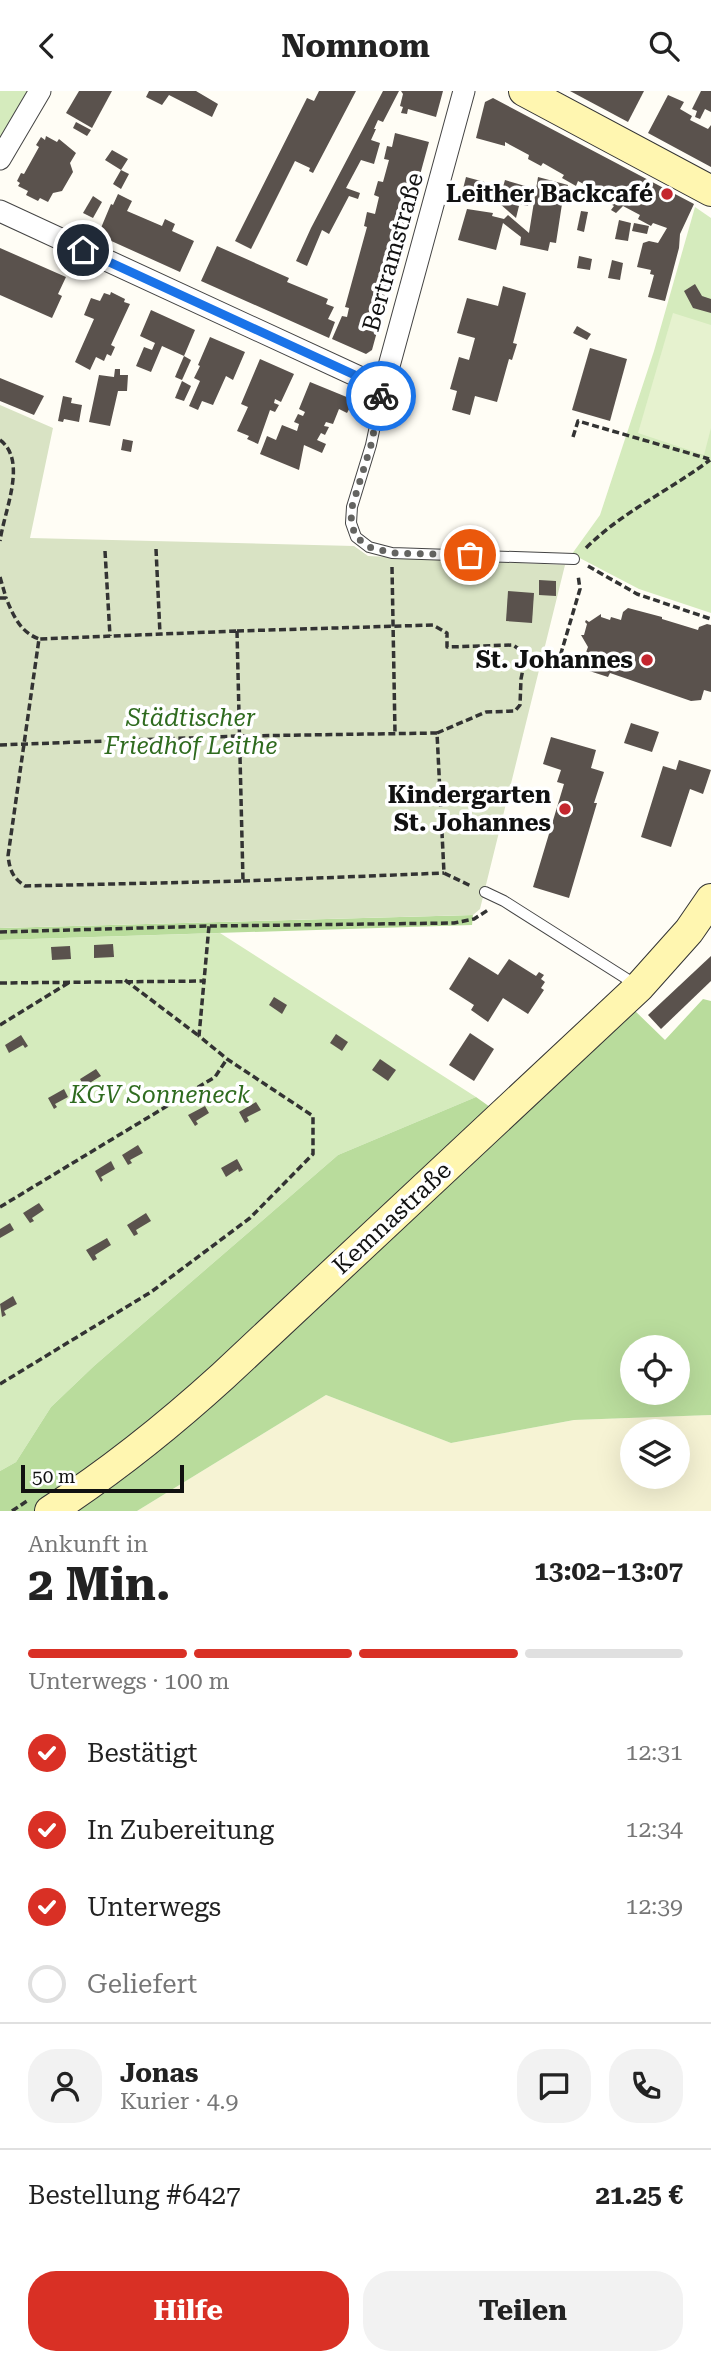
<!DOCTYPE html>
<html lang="de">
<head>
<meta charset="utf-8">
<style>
	body { margin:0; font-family:"Roboto Serif",serif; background:#f2f2f2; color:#222; height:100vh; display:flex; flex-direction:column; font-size:26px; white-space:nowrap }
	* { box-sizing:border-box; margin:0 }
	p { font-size:23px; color:#767676 }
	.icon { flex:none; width:38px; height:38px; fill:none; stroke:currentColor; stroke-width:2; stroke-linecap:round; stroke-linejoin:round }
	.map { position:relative; height:1420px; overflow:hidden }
	.drawer { display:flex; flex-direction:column; background:#fff; flex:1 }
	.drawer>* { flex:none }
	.buttons { position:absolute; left:620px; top:1244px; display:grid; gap:14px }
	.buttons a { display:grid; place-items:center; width:70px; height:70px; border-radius:50%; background:#fff; box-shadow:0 7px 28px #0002; font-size:35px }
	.scale { position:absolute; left:21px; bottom:18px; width:163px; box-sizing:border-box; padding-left:7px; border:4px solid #111; border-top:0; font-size:19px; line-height:24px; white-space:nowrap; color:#111; -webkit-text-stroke:5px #fff; paint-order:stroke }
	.pin { position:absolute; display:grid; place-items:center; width:60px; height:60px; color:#fff; margin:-30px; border:4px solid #fff; border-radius:50%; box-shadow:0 2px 7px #0007 }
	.courier { position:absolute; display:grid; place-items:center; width:70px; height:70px; margin:-35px; border:5px solid #1a73e8; border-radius:50%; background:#fff; color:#222; box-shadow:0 2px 9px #0007 }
	.head em { font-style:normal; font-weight:700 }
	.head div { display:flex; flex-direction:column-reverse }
	.head { display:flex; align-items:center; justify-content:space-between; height:119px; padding:0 28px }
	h1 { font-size:46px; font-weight:700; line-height:52px }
	.bar { display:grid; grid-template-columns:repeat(4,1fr); gap:10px 7px; align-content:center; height:84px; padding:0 28px }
	.bar i { height:9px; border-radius:5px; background:#e0e0e0 }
	.bar .active { background:#d93025 }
	.bar p { grid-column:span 4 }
	.line { display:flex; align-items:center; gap:18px; padding:0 28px; border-top:2px solid #e0e0e0 }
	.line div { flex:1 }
	.round { display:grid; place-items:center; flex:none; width:74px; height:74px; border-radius:28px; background:#f2f2f2 }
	ol { padding:0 28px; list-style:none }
	li { display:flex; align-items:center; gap:21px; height:77px }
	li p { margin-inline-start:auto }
	li .icon { padding:7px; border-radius:50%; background:#d93025; color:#fff; stroke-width:4 }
	li:last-child { color:#767676 }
	li i { width:38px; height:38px; border:4px solid #e0e0e0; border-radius:50% }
	.cta { display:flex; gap:14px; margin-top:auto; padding:14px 28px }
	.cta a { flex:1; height:80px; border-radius:28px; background:#d93025; color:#fff; font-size:28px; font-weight:700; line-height:80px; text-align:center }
	.cta a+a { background:#f2f2f2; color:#222 }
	header { display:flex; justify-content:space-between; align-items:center; height:91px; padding:0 28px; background:#fff; font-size:32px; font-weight:700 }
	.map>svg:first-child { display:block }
	.farmland { fill:#f6f3d4; fill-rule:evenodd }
	.green { fill:#d5ebbd }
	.forest { fill:#b9dc9c; fill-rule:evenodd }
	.cemetery { fill:#d9e3c4 }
	.pitch { fill:#e6f2cf }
	.building { fill:#5a524d }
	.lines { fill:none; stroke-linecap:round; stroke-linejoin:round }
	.lane-casing { stroke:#444; stroke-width:12 }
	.street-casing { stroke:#444; stroke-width:23 }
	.secondary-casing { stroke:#333; stroke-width:32 }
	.path { stroke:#333; stroke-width:3.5; stroke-dasharray:7 3.5; stroke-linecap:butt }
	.lane { stroke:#fff; stroke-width:10 }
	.street { stroke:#fff; stroke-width:21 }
	.secondary { stroke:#fff6b0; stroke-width:30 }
	.done { stroke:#646461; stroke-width:7; stroke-dasharray:0 12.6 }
	.route { stroke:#1a73e8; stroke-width:9 }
	.poi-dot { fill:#c4262e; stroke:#fff; stroke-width:2.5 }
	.labels { text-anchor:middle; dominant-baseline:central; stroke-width:7; stroke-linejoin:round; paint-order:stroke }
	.poi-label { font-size:24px; font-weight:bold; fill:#111; stroke:#fff; text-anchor:end }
	.street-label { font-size:24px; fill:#111; stroke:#fff }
	.park-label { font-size:24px; font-style:italic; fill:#2f6b1f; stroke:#fff }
</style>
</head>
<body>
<header><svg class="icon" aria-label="back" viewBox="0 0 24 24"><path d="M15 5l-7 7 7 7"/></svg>Nomnom<svg class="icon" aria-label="search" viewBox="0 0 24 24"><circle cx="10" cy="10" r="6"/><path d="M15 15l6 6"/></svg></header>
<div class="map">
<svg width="711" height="1420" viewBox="0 0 711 1420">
	<rect width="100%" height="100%" fill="#fffdf5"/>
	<path class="farmland" d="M326 1304 451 1352 574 1329 711 1324V1420H137ZM632 1340H677V1386H632Z"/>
	<g class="green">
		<path d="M0 0H29L0 51Z"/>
		<path d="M695 116 711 127V522L639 498 572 463 600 424 654 260Z"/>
		<path d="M220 842 476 1006 338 1064 94 1275 51 1316 16 1371 0 1380V849Z"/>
	</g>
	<g class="forest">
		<path d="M473 824 472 834 0 849V837Z"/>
		<path d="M703 908 711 910V1324L574 1329 451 1352 326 1304 137 1420H0V1380L16 1371 51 1316 94 1275 338 1064 476 1006 511 1031 631 916 665 949ZM632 1256H677V1302H632Z"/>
	</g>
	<path class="cemetery" d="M0 314 53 337 30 447 354 455 368 465 565 474 480 818 473 824 0 837Z"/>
	<path class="pitch" d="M673 222 711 234V337L704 364 638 342Z"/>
	<g class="building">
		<path d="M79 0H112L92 37 66 22Z"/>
		<path d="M149 0H196L218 13 212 26 169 4 162 14 146 6Z"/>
		<path d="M319 0H356L313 82 309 80 310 77 295 70 251 158 235 150 307 7 314 10Z"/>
		<path d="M383 0H399L383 31 378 29 374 38H376L371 49 380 52 374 73 361 69 346 97 360 102 358 108 349 105 329 143 322 139 307 175 296 170 311 137Z"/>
		<path d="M401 0H443L436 26 408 18 407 23 401 22 403 16 400 15 403 3Z"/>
		<path d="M570 0H644L628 31Z"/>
		<path d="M701 0H711V21L705 18 700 28 695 26 697 20 692 18Z"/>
		<path d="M668 4 684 11 680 18 692 25 690 29 708 38 711 34V76L648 42Z"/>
		<path d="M493 7 694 113 680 143 679 157 665 210 648 206 654 184 650 183 651 179 637 176 643 152 649 150 658 152 667 137 653 132 651 135 638 128 640 124 623 115 616 122 611 119 614 115 607 111 609 107 578 90 576 95 562 87 564 84 543 72 541 75 528 68 529 64 505 51V55L476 47 485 11Z"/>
		<path d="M76 31 91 39 87 45 73 37Z"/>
		<path d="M395 42 429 51 372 259 366 263 332 248 342 225 347 226 349 217 345 216 367 136 364 135 367 121 375 123 379 106 374 104 378 90 383 91 389 69 384 68 387 55 392 56Z"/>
		<path d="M46 45 57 51 59 48 76 62 70 72 73 81 62 100 53 102 48 111 40 107 38 110 26 104 28 100 18 95 20 92 17 90 21 82 24 83 39 56 36 54 41 46 45 49Z"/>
		<path d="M112 59 128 68 121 79 129 83 121 98 113 93 121 79 105 69Z"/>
		<path d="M466 86 503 96 505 89 532 97 528 115 510 111 519 115 516 127 499 112 462 102Z"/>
		<path d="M538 86 568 94 565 104 560 103 558 112 562 113 556 152 550 151 548 160 520 154 521 146 503 132 496 159 458 149 467 118 493 122 492 125 504 128 508 124 529 142Z"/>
		<path d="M118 103 132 110 127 120 162 135 165 128 175 133 172 140 194 150 180 181 98 144 111 113 113 114Z"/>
		<path d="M93 105 102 111 93 127 83 122Z"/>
		<path d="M581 120 588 121 584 141 577 139Z"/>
		<path d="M619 129 631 132 628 150 615 148Z"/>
		<path d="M634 132 649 135 647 143 632 140Z"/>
		<path d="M217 155 289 187 287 191 328 208 326 213 334 216 328 228 335 231 329 247 201 190Z"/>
		<path d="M0 157 66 186 58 203 62 205 52 227 0 204Z"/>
		<path d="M579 165 592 168 590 179 577 177Z"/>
		<path d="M612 169 623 172 620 189 608 187Z"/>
		<path d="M695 193 702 205 711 208V222L693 217 684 200Z"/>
		<path d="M503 195 526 202 513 252 517 253 512 269 509 268 497 311 475 305 470 324 452 319 457 300 450 298 459 266 469 269 475 247 457 242 467 207 498 215Z"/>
		<path d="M111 201 125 208 124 211 130 213 111 254 115 256 111 265 107 263 104 270 96 266 90 279 75 271 94 228 84 224 91 207 100 210 104 202 110 204Z"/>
		<path d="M151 219 195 239 184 265 162 255 151 281 136 275 144 256 152 259 155 252 140 245Z"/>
		<path d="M577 235 591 243 587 249 573 242Z"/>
		<path d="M210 246 245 261 233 289 226 285 213 314 202 310 198 319 189 315 200 290 194 287 200 275 198 274Z"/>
		<path d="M590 257 627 268 610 330 572 319Z"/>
		<path d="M184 265 191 269 182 289 175 286Z"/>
		<path d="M260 268 294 283 281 311 275 308 274 312 279 314 275 321 270 319 258 353 247 348 249 345 237 340 248 316 241 313Z"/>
		<path d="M115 278H120V284H128L127 300H118L110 335 89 331 99 284 114 286Z"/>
		<path d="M0 287 44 305 34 324 0 310Z"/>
		<path d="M182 290 191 295 184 310 175 307Z"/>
		<path d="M310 291 354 309 347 322 339 318 333 333 326 331 324 335 329 336 325 344 321 342 317 349 326 353 322 362 304 354 299 379 260 363 267 345 276 349 282 334 297 340 299 333 294 331 298 323 303 325 305 321 299 318Z"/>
		<path d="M63 305 72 307 71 312 82 314 79 331 64 328 63 331 58 330Z"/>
		<path d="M123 348 133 350 131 361 121 359Z"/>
		<path d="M539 489 556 490V505L539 504Z"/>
		<path d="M508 500 534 502 532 532 506 530Z"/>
		<path d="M628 517 662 526V528L698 539 699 536 707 533 711 534V601L704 599 701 609 691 610 610 582 608 586 580 577 588 556 581 544H584L587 533 585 531 586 529 589 531 601 523V526L610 529 611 526 621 529 623 521Z"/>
		<path d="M631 632 659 641 652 661 624 652Z"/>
		<path d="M551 646 596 659 591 677 604 681 594 712H597L569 807 533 796 564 693 557 691 561 679 543 673Z"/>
		<path d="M679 669 711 679 703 703 690 698 671 756 641 746 663 675 676 679Z"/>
		<path d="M113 853 114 866 94 867V854Z"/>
		<path d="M70 855 71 868 52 869 51 856Z"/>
		<path d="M711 865V890L661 938 648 924Z"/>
		<path d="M469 866 498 884 509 868 536 885 539 881 544 884 541 888 545 891 541 897 544 899 528 923 503 907 488 931 471 919 474 914 449 898Z"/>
		<path d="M274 906 287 914 282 923 269 914Z"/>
		<path d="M470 942 494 958 474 990 449 974Z"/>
		<path d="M336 943 348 951 342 960 330 952Z"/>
		<path d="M21 944 28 955 25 957 23 954 9 962 5 954Z"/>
		<path d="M380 968 396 979 388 990 372 979Z"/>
		<path d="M96 978 101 985 88 993 90 997 86 999 80 988Z"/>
		<path d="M64 998 68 1006 55 1013 57 1016 54 1018 48 1007Z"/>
		<path d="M256 1011 261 1019 247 1026 249 1030 245 1032 239 1021Z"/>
		<path d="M205 1015 209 1022 196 1030 198 1033 195 1035 188 1024Z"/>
		<path d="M138 1054 143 1062 130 1069 132 1072 128 1074 122 1064Z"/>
		<path d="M237 1068 243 1079 239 1081 238 1078 226 1086 221 1077Z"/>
		<path d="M111 1070 115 1078 101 1086 103 1089 101 1091 95 1080Z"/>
		<path d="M39 1112 44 1119 32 1127 34 1130 30 1132 23 1122Z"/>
		<path d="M146 1122 151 1130 136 1139 138 1143 134 1145 127 1134Z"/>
		<path d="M10 1132 14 1139 0 1147V1138Z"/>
		<path d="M107 1147 111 1154 95 1164 97 1168 93 1170 86 1159Z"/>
		<path d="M13 1205 17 1213 4 1220 6 1224 2 1226 0 1213Z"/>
	</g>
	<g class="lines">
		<g class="lane-casing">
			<g id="lane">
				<path d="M383 297 371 354 352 416 351 432 356 446 369 456 392 462 574 468"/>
				<path d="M485 801 504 810 638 895"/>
			</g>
		</g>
		<g class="street-casing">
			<g id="street">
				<path d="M0 68 40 0"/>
				<path d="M0 120 383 297 464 0"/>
			</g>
		</g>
		<g class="secondary-casing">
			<g id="secondary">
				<path d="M524 0 711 100"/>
				<path d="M50 1420C112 1380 168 1335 223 1285L639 896 689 840 711 808"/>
			</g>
		</g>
		<g class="path">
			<path d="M573 346 578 330 709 368"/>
			<path d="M0 349C28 370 4 420 0 450"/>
			<path d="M586 457C623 420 669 400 710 369"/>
			<path d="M156 458 160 543"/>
			<path d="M105 460 110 545"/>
			<path d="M588 475 637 503 711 528"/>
			<path d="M392 476 395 642"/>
			<path d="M0 486 6 507"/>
			<path d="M0 507H6C13 524 20 541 39 548"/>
			<path d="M237 540 243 790 25 795C13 787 10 780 8 765L39 548Z"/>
			<path d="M237 540 433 534 447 542V556L513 554 526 563 559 569 580 498 578 484"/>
			<path d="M437 642 486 621 515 620 520 614 521 588 526 563"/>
			<path d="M0 654 239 645 437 642 444 782 471 795"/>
			<path d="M243 790 444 782"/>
			<path d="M0 841 209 835 454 832 474 828 488 819"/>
			<path d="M125 889 199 945"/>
			<path d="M0 892 204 890 209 835"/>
			<path d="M0 934 70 891"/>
			<path d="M0 1116 215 986 227 968"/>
			<path d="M0 1293 151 1201 250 1127 313 1063V1025L227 968 199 945 204 890"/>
			<path d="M12 1420 27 1410"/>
		</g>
		<use href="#lane" class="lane"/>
		<use href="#street" class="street"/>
		<use href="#secondary" class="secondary"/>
	</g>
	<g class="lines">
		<path class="done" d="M381 305 371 354 352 416 351 432 356 446 369 456 392 462 470 464"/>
		<path class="route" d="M83 159 383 297 381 305"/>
	</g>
	<g class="poi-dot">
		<circle cx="667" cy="103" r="7"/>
		<circle cx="647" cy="569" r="7"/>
		<circle cx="565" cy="718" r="7"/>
	</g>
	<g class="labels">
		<g class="poi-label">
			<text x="653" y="103">Leither Backcafé</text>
			<text x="633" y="569">St. Johannes</text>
			<text x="551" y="704">Kindergarten<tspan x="551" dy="28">St. Johannes</tspan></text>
		</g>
		<g class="street-label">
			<text transform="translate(393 161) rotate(-74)">Bertramstraße</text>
			<text transform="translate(392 1127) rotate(-43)">Kemnastraße</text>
		</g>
		<g class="park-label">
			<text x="191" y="627">Städtischer<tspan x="191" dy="28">Friedhof Leithe</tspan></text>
			<text x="160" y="1004">KGV Sonneneck</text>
		</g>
	</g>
</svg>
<div class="buttons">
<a><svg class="icon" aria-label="locate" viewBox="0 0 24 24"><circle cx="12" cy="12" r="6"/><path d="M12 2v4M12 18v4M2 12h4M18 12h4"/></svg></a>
<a><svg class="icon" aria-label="layers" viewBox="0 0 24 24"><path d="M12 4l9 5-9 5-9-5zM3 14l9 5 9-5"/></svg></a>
</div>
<div class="scale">50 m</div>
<div class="pin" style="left:470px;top:464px;background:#ea580c"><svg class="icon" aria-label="bag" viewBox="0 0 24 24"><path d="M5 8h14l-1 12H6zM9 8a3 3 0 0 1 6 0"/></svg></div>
<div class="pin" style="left:83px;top:159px;background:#1f2937"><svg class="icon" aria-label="home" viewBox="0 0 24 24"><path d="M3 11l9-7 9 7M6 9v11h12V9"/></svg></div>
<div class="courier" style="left:381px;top:305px"><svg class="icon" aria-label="bike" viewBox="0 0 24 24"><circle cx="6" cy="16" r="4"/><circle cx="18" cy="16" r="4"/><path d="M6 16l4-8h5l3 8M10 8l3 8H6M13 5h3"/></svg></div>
</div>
<section class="drawer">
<div class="head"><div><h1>2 Min.</h1><p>Ankunft in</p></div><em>13:02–13:07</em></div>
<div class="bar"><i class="active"></i><i class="active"></i><i class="active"></i><i></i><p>Unterwegs · 100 m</p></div>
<ol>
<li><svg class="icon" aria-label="check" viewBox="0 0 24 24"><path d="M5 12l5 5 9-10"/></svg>Bestätigt<p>12:31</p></li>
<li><svg class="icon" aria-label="check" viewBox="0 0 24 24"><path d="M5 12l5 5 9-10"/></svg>In Zubereitung<p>12:34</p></li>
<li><svg class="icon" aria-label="check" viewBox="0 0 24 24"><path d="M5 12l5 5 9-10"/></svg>Unterwegs<p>12:39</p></li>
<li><i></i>Geliefert</li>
</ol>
<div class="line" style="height:126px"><a class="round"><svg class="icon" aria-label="person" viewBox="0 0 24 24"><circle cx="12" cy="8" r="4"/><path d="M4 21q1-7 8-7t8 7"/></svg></a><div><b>Jonas</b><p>Kurier · 4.9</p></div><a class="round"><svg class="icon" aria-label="chat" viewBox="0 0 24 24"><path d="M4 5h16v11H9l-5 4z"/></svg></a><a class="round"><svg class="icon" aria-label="phone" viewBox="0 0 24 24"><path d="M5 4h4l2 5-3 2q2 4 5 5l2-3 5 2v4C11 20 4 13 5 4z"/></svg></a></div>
<div class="line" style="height:91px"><div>Bestellung #6427</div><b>21.25 €</b></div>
<div class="cta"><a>Hilfe</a><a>Teilen</a></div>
</section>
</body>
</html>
